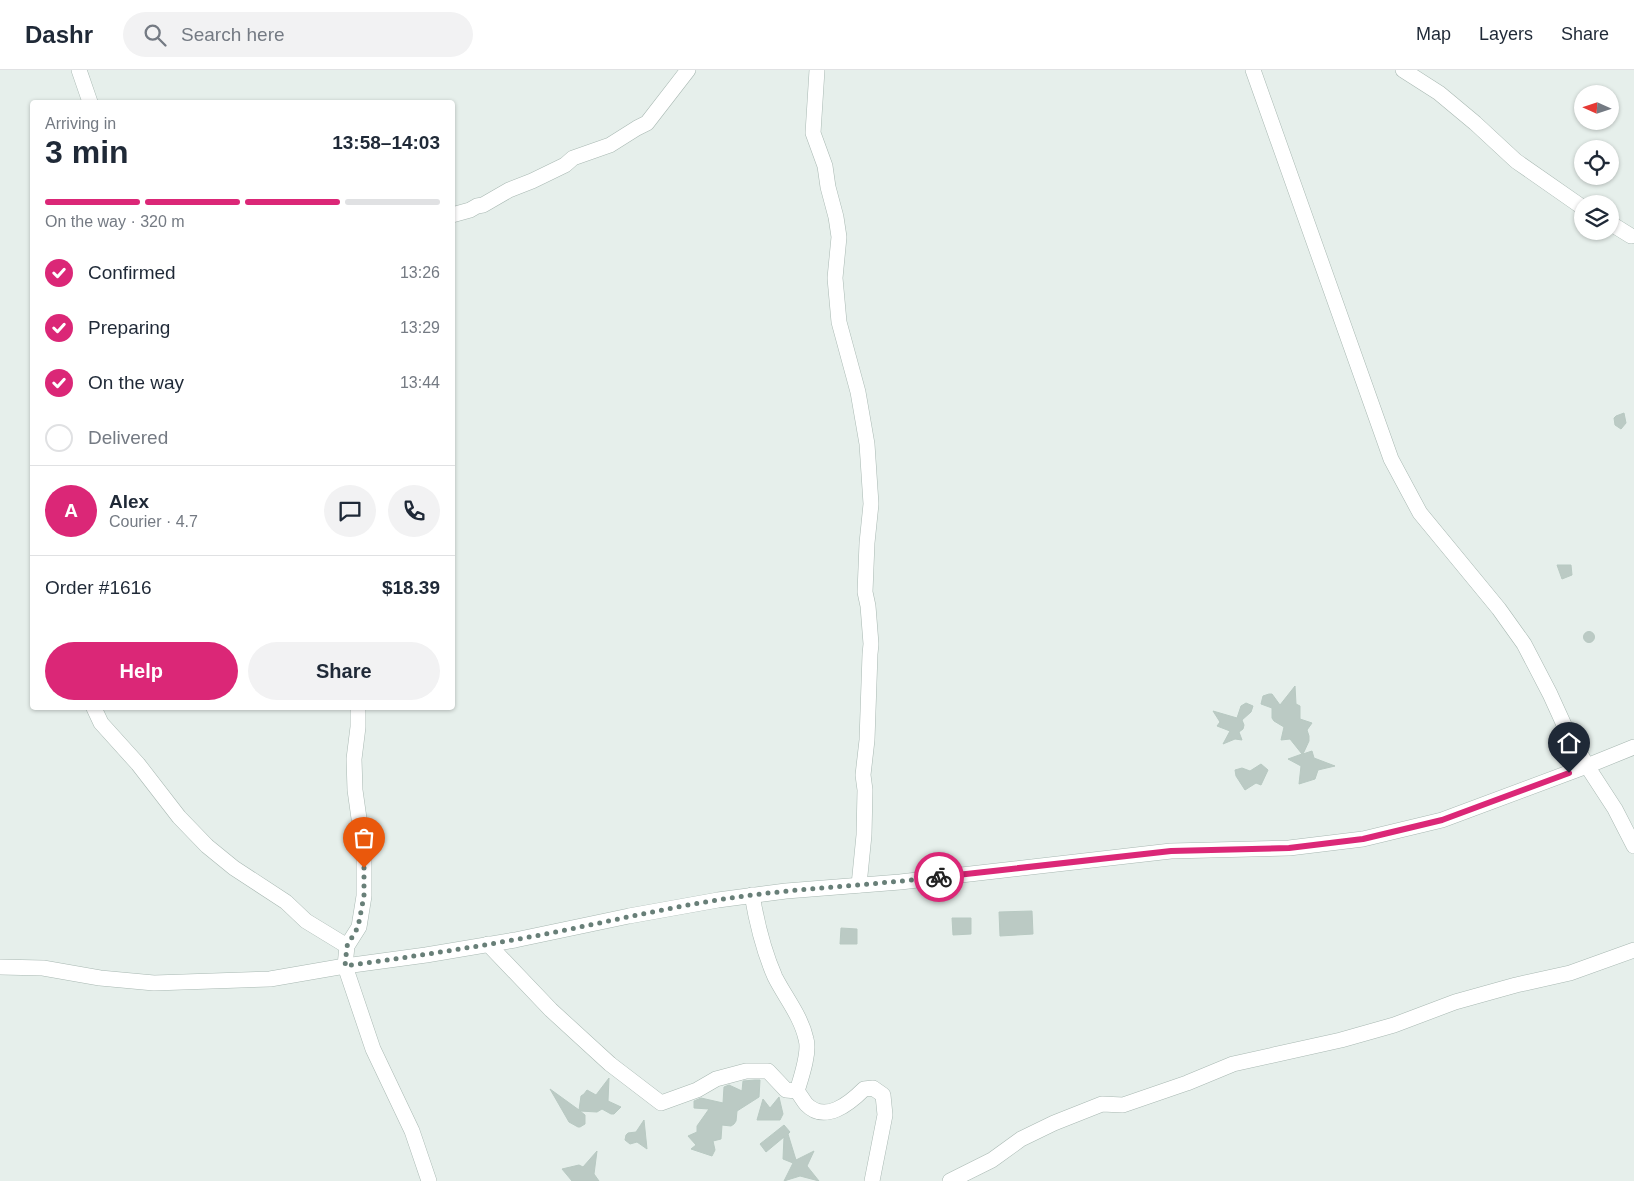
<!DOCTYPE html>
<html lang="en">
<head>
<meta charset="utf-8">
<style>
	body { margin:0; font-family:Helvetica,sans-serif; background:#f2f2f3; color:#1f2937; height:100vh; display:flex; flex-direction:column; font-size:19px; white-space:nowrap }
	* { box-sizing:border-box; margin:0 }
	p { font-size:16px; color:#747a83 }
	.icon { flex:none; width:28px; height:28px; fill:none; stroke:currentColor; stroke-width:2; stroke-linecap:round; stroke-linejoin:round }
	.map { position:relative; flex:1; overflow:hidden }
	.details { position:absolute; left:30px; top:30px; width:425px; height:610px; display:flex; flex-direction:column; background:#fff; border-radius:5px; box-shadow:0 1px 4px #0004 }
	.details>* { flex:none }
	.needle { width:32px; rotate:273deg }
	.tools { position:absolute; left:1574px; top:15px; display:grid; gap:10px }
	.tools a { display:grid; place-items:center; width:45px; height:45px; border-radius:50%; background:#fff; box-shadow:0 1px 4px #0004; font-size:25px }
	.pin { position:absolute; display:grid; place-items:center; width:42px; height:42px; color:#fff; margin:-51px -21px; border-radius:50% 50% 50% 0; rotate:-45deg; box-shadow:0 0 5px #0007 }
	.pin .icon { rotate:45deg }
	.courier { position:absolute; display:grid; place-items:center; width:50px; height:50px; margin:-25px; border:4px solid #db2777; border-radius:50%; background:#fff; color:#222; box-shadow:0 1px 6px #0007 }
	.summary em { font-style:normal; font-weight:700 }
	.summary div { display:flex; flex-direction:column-reverse }
	.summary { display:flex; align-items:center; justify-content:space-between; height:85px; padding:0 15px }
	h1 { font-size:32px; font-weight:700; line-height:38px }
	.bar { display:grid; grid-template-columns:repeat(4,1fr); gap:8px 5px; align-content:center; height:60px; padding:0 15px }
	.bar i { height:6px; border-radius:4px; background:#e0e1e3 }
	.bar .on { background:#db2777 }
	.bar p { grid-column:span 4 }
	.line { display:flex; align-items:center; gap:12px; padding:0 15px; border-top:1px solid #e0e1e3 }
	.line div { flex:1 }
	.round { display:grid; place-items:center; flex:none; width:52px; height:52px; border-radius:26px; background:#f2f2f3 }
	ol { padding:0 15px; list-style:none }
	li { display:flex; align-items:center; gap:15px; height:55px }
	li p { margin-inline-start:auto }
	li .icon { padding:5px; border-radius:50%; background:#db2777; color:#fff; stroke-width:4 }
	li:last-child { color:#747a83 }
	li i { width:28px; height:28px; border:2px solid #e0e1e3; border-radius:50% }
	.primary-button { display:flex; gap:10px; margin-top:auto; padding:10px 15px }
	.primary-button a { flex:1; height:58px; border-radius:30px; background:#db2777; color:#fff; font-size:20px; font-weight:700; line-height:58px; text-align:center }
	.primary-button a+a { background:#f2f2f3; color:#1f2937 }
	header { display:flex; align-items:center; gap:30px; box-sizing:border-box; height:70px; padding:0 25px; background:#fff; border-bottom:1px solid #e0e1e3 }
	header strong { font-size:24px }
	nav { display:flex; gap:28px; margin-inline-start:auto; font-size:18px }
	.search { width:350px; height:45px; background:#f2f2f3; display:flex; align-items:center; gap:12px; box-sizing:border-box; padding:0 18px; border-radius:28px; color:#747a83; font-size:19px }
	.map>svg:first-child { display:block }
	.building { fill:#bbcac4; stroke:#b8c9c2 }
	.lines { fill:none; stroke-linecap:round; stroke-linejoin:round }
	.minor-casing { stroke:#a8b8b2; stroke-width:16 }
	.minor { stroke:#fff; stroke-width:15 }
	.done { stroke:#687f78; stroke-width:5; stroke-dasharray:0 9 }
	.route { stroke:#db2777; stroke-width:6 }
</style>
</head>
<body>
<header>
<strong>Dashr</strong>
<div class="search"><svg class="icon" aria-label="search" viewBox="0 0 24 24"><circle cx="10" cy="10" r="6"/><path d="M15 15l6 6"/></svg>Search here</div>
<nav><a>Map</a><a>Layers</a><a>Share</a></nav>
</header>
<div class="map">
<svg width="1634" height="1111" viewBox="0 0 1634 1111">
	<rect width="100%" height="100%" fill="#e6efeb"/>
	<g class="building">
		<path d="M1624 343 1626 353 1621 359 1615 355 1614 348 1616 346Z"/>
		<path d="M1557 495H1571L1572 505 1562 509Z"/>
		<circle cx="1589" cy="567" r="5.5"/>
		<path d="M1295 616 1296 634 1300 636V649L1312 653 1307 660 1309 666V671L1303 684 1312 681 1314 688 1335 696 1318 700 1315 709 1299 714 1301 696 1288 689 1302 684 1290 669 1281 670 1284 657 1274 651 1272 648V638L1261 634 1263 626 1269 624H1272L1280 635Z"/>
		<path d="M1246 633 1253 636 1251 642 1242 650 1244 655 1243 659 1239 662 1242 670 1235 669 1223 674 1230 661 1217 656 1220 652 1213 641 1237 648 1241 636Z"/>
		<path d="M1261 694 1268 700 1261 715 1256 713 1245 720 1236 706 1235 700 1242 698 1250 701Z"/>
		<path d="M1032 841 1033 864 1000 866 999 842Z"/>
		<path d="M952 848H971V864L953 865Z"/>
		<path d="M841 858 857 859V874H840Z"/>
		<path d="M609 1008 608 1031 621 1037 614 1044H611L602 1039 597 1042 580 1041 585 1045V1054L580 1057H578L569 1052 550 1019 579 1040 581 1026 584 1024 587 1020 596 1025Z"/>
		<path d="M755 1010H760L759 1027 737 1041 736 1051 734 1054 731 1056 722 1055 721 1069 713 1071 715 1080 712 1086 691 1079 696 1075 688 1066 697 1062V1056L709 1039 694 1038V1031L701 1028 723 1033 724 1017 729 1015 742 1021 743 1011Z"/>
		<path d="M779 1027 783 1044 780 1050H757L763 1029 770 1038Z"/>
		<path d="M644 1050 647 1079 637 1072 630 1074 625 1070 626 1065 628 1063 636 1062Z"/>
		<path d="M784 1055 790 1062 788 1064 796 1090 814 1081 807 1096 819 1111 800 1106 784 1111 793 1093 783 1089 784 1067 766 1082 760 1074Z"/>
		<path d="M597 1081 594 1104 599 1111H572L562 1099 579 1095 583 1097Z"/>
	</g>
	<g class="lines">
		<g class="minor-casing">
			<g id="minor">
				<path d="M79 0 90 32"/>
				<path d="M817 0 813 63 825 96 828 117 836 147 839 167 835 208 839 252 858 322 867 374 871 434 867 473 865 522 868 536 871 574 870 584 867 670 863 705 865 720 864 765 859 815"/>
				<path d="M1253 0 1391 389 1420 443 1499 539 1524 574 1550 624 1565 657 1587 696 1615 739 1634 776"/>
				<path d="M1403 0 1439 23 1475 53 1516 91 1582 137"/>
				<path d="M452 145 470 140 477 136 483 135 509 120 532 111 565 95 573 88 610 75 637 58 647 53 688 0"/>
				<path d="M1610 153 1631 166"/>
				<path d="M94 638 101 653 138 694 179 747 207 776 234 798 286 832 306 851 347 876"/>
				<path d="M358 638V657L354 689 355 720 364 784V826L359 857 347 876 345 896 373 979 412 1061 429 1111"/>
				<path d="M752 825C757 854 763 880 775 907 785 927 801 946 806 969 810 982 801 1008 797 1021 800 1025 803 1030 806 1034 825 1054 850 1033 864 1019L873 1018 883 1025 885 1045 872 1111"/>
				<path d="M488 874 551 940 610 994 661 1033 697 1020 716 1009 746 1001H768L786 1020 797 1021"/>
				<path d="M0 897 43 898 100 908 154 913 270 909 345 896 426 885 515 870 629 846 718 830 786 821 900 812 1171 781 1289 778 1363 769 1442 750 1587 696 1634 677"/>
				<path d="M950 1111 992 1090 1021 1069 1054 1053 1102 1034 1123 1035 1187 1013 1233 994 1341 970 1394 955 1455 932 1516 915 1570 903 1634 880"/>
			</g>
		</g>
		<use href="#minor" class="minor"/>
	</g>
	<g class="lines">
		<path class="done" d="M364 798V826L358 857 347 876 345 896C402 888 457 880 513 870 582 858 649 841 717 830 791 818 865 816 939 807"/>
		<path class="route" d="M939 807 1171 781 1289 778 1363 769 1442 750 1569 703"/>
	</g>
</svg>
<div class="tools">
<a><svg class="needle" viewBox="-14 -14 28 28"><path d="M0-13l5 13h-10z" fill="#e53935"/><path d="M0 13l5-13h-10z" fill="#747a83"/></svg></a>
<a><svg class="icon" aria-label="locate" viewBox="0 0 24 24"><circle cx="12" cy="12" r="6"/><path d="M12 2v4M12 18v4M2 12h4M18 12h4"/></svg></a>
<a><svg class="icon" aria-label="layers" viewBox="0 0 24 24"><path d="M12 4l9 5-9 5-9-5zM3 14l9 5 9-5"/></svg></a>
</div>
<div class="pin" style="left:364px;top:798px;background:#ea580c"><svg class="icon" aria-label="bag" viewBox="0 0 24 24"><path d="M5 8h14l-1 12H6zM9 8a3 3 0 0 1 6 0"/></svg></div>
<div class="pin" style="left:1569px;top:703px;background:#1f2937"><svg class="icon" aria-label="home" viewBox="0 0 24 24"><path d="M3 11l9-7 9 7M6 9v11h12V9"/></svg></div>
<div class="courier" style="left:939px;top:807px"><svg class="icon" aria-label="bike" viewBox="0 0 24 24"><circle cx="6" cy="16" r="4"/><circle cx="18" cy="16" r="4"/><path d="M6 16l4-8h5l3 8M10 8l3 8H6M13 5h3"/></svg></div>
<section class="details">
<div class="summary"><div><h1>3 min</h1><p>Arriving in</p></div><em>13:58–14:03</em></div>
<div class="bar"><i class="on"></i><i class="on"></i><i class="on"></i><i></i><p>On the way · 320 m</p></div>
<ol>
<li><svg class="icon" aria-label="check" viewBox="0 0 24 24"><path d="M5 12l5 5 9-10"/></svg>Confirmed<p>13:26</p></li>
<li><svg class="icon" aria-label="check" viewBox="0 0 24 24"><path d="M5 12l5 5 9-10"/></svg>Preparing<p>13:29</p></li>
<li><svg class="icon" aria-label="check" viewBox="0 0 24 24"><path d="M5 12l5 5 9-10"/></svg>On the way<p>13:44</p></li>
<li><i></i>Delivered</li>
</ol>
<div class="line" style="height:90px"><b class="round" style="background:#db2777;color:#fff">A</b><div><b>Alex</b><p>Courier · 4.7</p></div><a class="round"><svg class="icon" aria-label="chat" viewBox="0 0 24 24"><path d="M4 5h16v11H9l-5 4z"/></svg></a><a class="round"><svg class="icon" aria-label="phone" viewBox="0 0 24 24"><path d="M5 4h4l2 5-3 2q2 4 5 5l2-3 5 2v4C11 20 4 13 5 4z"/></svg></a></div>
<div class="line" style="height:65px"><div>Order #1616</div><b>$18.39</b></div>
<div class="primary-button"><a>Help</a><a>Share</a></div>
</section>
</div>
</body>
</html>
